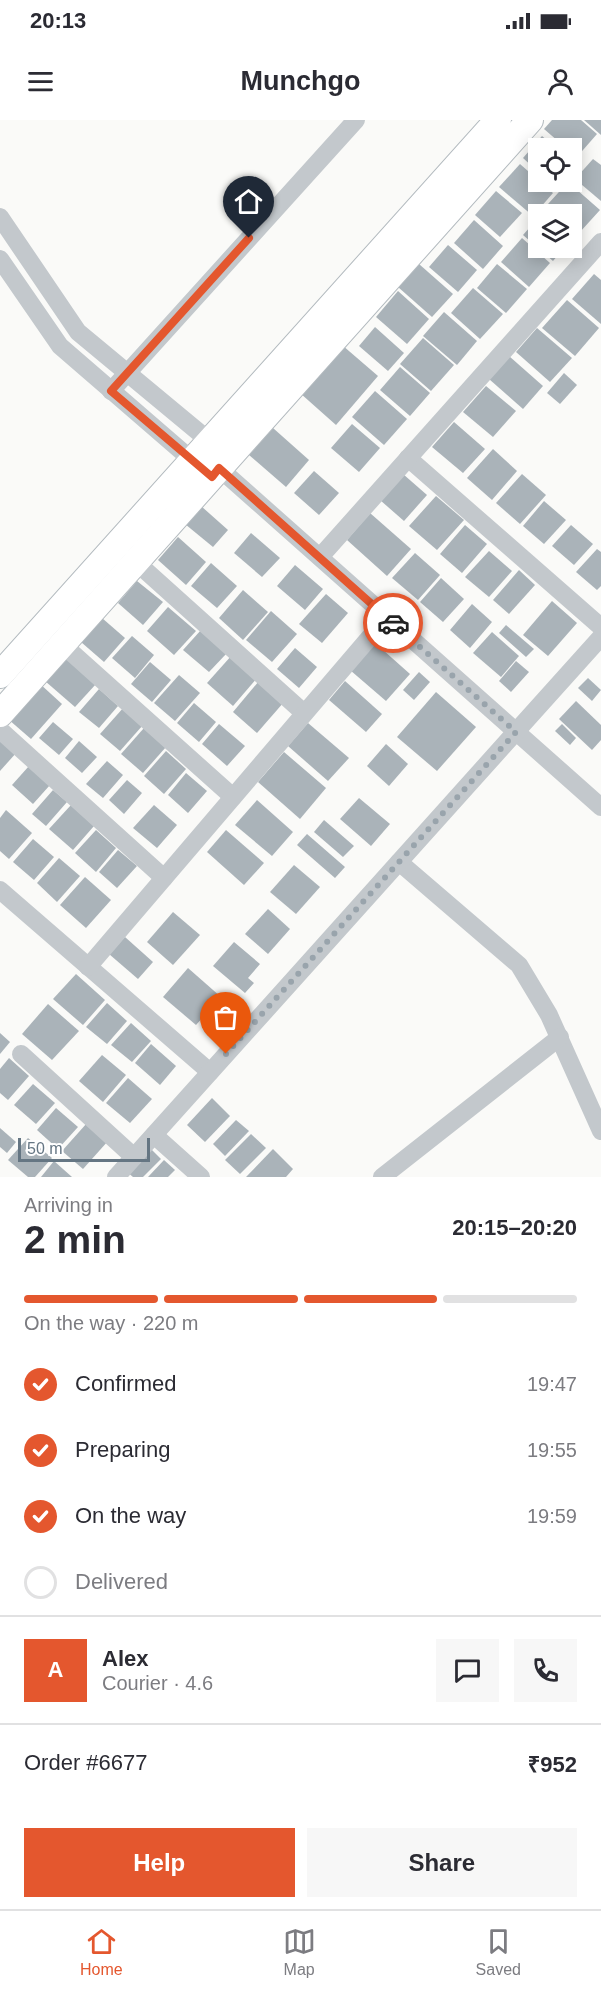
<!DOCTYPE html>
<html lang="en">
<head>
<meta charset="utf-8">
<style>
	body { margin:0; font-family:Arial,sans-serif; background:#f7f7f7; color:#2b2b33; height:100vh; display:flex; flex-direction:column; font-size:22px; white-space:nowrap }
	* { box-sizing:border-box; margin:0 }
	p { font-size:20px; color:#7c7c81 }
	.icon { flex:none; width:33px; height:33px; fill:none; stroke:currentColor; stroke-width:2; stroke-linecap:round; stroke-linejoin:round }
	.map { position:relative; height:1057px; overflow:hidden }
	.panel { display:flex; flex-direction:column; background:#fff; flex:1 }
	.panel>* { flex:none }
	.controls { position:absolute; left:528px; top:18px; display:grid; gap:12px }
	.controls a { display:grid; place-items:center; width:54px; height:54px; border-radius:0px; background:#fff; box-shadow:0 3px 15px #0003; font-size:30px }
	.scale { position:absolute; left:18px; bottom:15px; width:132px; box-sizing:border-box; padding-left:6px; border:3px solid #657683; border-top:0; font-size:16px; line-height:21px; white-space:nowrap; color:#657683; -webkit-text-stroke:4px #fff; paint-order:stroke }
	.pin { position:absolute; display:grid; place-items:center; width:51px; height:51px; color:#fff; margin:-62px -26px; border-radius:50% 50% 50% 0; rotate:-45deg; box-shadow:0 0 6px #0007 }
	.pin .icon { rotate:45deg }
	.courier { position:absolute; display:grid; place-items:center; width:60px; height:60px; margin:-30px; border:4px solid #e4572e; border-radius:50%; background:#fff; color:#222; box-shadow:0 2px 8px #0007 }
	.headline em { font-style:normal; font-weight:700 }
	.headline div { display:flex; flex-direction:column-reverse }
	.headline { display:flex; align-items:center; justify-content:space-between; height:102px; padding:0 24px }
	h1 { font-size:39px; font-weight:700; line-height:45px }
	.bar { display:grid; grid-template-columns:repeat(4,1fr); gap:9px 6px; align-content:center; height:72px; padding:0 24px }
	.bar i { height:8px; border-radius:4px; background:#e1e1e2 }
	.bar .on { background:#e4572e }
	.bar p { grid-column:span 4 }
	.line { display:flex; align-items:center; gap:15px; padding:0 24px; border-top:2px solid #e1e1e2 }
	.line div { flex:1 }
	.round { display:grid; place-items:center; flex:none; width:63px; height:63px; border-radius:0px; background:#f7f7f7 }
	ol { padding:0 24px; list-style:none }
	li { display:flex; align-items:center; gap:18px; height:66px }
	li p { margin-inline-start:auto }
	li .icon { padding:6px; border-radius:50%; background:#e4572e; color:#fff; stroke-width:4 }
	li:last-child { color:#7c7c81 }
	li i { width:33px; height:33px; border:3px solid #e1e1e2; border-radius:50% }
	.primary-button { display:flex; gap:12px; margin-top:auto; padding:12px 24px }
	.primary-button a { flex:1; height:69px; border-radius:0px; background:#e4572e; color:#fff; font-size:24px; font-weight:700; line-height:69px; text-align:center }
	.primary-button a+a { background:#f7f7f7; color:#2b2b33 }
	.status { display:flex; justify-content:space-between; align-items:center; height:42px; padding:0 30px; background:#fff; direction:ltr }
	.status svg { height:16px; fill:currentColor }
	header { display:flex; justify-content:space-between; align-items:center; height:78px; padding:0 24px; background:#fff; font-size:27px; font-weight:700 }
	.dock { display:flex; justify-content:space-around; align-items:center; height:84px; border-top:2px solid #e1e1e2; background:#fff; font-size:16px; color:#7c7c81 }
	.dock a { display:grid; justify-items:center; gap:3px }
	.dock .on { color:#e4572e }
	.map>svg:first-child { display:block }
	.building { fill:#aab3b9 }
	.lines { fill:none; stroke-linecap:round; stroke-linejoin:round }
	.secondary-casing { stroke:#b3babf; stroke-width:28 }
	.street { stroke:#c3c8cc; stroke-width:18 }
	.secondary { stroke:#fff; stroke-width:26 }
	.done { stroke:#99a4ac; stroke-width:6; stroke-dasharray:0 10.8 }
	.route { stroke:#e4572e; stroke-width:8 }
</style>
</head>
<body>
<div class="status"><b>20:13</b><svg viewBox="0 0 49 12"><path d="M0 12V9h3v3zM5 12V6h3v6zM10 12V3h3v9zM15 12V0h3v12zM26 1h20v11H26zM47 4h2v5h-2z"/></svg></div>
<header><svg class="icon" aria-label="menu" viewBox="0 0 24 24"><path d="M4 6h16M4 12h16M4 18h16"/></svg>Munchgo<svg class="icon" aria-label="person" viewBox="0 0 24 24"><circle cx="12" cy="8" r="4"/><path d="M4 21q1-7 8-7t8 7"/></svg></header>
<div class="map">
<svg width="601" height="1057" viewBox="0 0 601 1057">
	<rect width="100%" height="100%" fill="#fafaf8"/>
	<g class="building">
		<path d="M552 0H581L597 14 576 38 572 34V28H566L544 9Z"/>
		<path d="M584 0H601V15Z"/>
		<path d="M542 16 556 28H538V52L523 38Z"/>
		<path d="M593 39 601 45V81L575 59Z"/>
		<path d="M520 44 553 73 533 96 499 67Z"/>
		<path d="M568 62 600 90 580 112 572 105V94H560L548 84Z"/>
		<path d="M496 71 522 93 500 117 475 95Z"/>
		<path d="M538 98V128H564L553 141 523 115Z"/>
		<path d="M474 100 503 126 483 149 454 123Z"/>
		<path d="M522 118 550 143 529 167 501 142Z"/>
		<path d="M448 125 477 150 458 172 429 147Z"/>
		<path d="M419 144 453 174 432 197 398 167Z"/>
		<path d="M497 144 527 169 506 193 477 168Z"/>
		<path d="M594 154 601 160V204L572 179Z"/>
		<path d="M473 168 503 194 480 219 451 193Z"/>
		<path d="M398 171 429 199 407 224 376 197Z"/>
		<path d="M567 180 599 208 575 236 542 208Z"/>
		<path d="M444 192 477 221 457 245 423 216Z"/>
		<path d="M375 207 404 233 388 251 359 226Z"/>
		<path d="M537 208 572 238 550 262 516 232Z"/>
		<path d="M423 218 454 245 431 271 400 244Z"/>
		<path d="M342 225 378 256 336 305 300 273Z"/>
		<path d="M509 236 543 266 523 289 489 259Z"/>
		<path d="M400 247 430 273 410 296 380 270Z"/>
		<path d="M564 253 577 265 560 284 547 273Z"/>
		<path d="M486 266 516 291 493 317 463 292Z"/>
		<path d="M375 271 407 299 384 325 352 297Z"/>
		<path d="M454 302 485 329 463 353 432 327Z"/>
		<path d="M352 304 380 328 359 352 331 328Z"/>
		<path d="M273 308 309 340 286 367 249 335Z"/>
		<path d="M493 329 517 351 492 380 467 358Z"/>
		<path d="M314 351 339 373 319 395 294 373Z"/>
		<path d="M403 354 427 375 404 401 380 380Z"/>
		<path d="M522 354 546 375 520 404 496 383Z"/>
		<path d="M436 376 464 400 437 430 409 406Z"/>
		<path d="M544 381 566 400 544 424 523 406Z"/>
		<path d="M201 386 228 410 213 427 185 404Z"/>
		<path d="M370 393 411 429 387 456 347 420Z"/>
		<path d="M465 405 487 424 462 453 440 434Z"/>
		<path d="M571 405 593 424 574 445 552 426Z"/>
		<path d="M251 413 280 438 262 457 234 433Z"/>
		<path d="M178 417 206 442 186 465 158 440Z"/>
		<path d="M597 429 601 432V466L597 470 576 452Z"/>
		<path d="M489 431 512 451 489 477 465 457Z"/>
		<path d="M415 433 440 455 418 480 392 458Z"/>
		<path d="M211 443 237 466 217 488 191 466Z"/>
		<path d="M295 445 323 469 305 490 277 466Z"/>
		<path d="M519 450 535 465 509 494 493 480Z"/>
		<path d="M441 458 464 479 443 502 420 482Z"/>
		<path d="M137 461 163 482 143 505 118 483Z"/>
		<path d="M243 470 268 492 243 520 219 498Z"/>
		<path d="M326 474 348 493 322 523 299 504Z"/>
		<path d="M552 481 577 503 548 536 523 515Z"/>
		<path d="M472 484 492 502 470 528 450 510Z"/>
		<path d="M168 487 196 511 174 535 147 511Z"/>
		<path d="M271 491 297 514 272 542 246 520Z"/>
		<path d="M102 498 125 518 104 542 81 522Z"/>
		<path d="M506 505 534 529 526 537 499 513Z"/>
		<path d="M201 510 227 533 209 552 183 530Z"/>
		<path d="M492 512 519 536 501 557 473 533Z"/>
		<path d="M132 516 154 535 135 558 112 538Z"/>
		<path d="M374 522 410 554 386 581 350 550Z"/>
		<path d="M295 528 317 547 299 568 277 549Z"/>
		<path d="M232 535 258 557 233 586 207 563Z"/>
		<path d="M66 537 96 564 75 587 45 561Z"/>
		<path d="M516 541 529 552 511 572 499 561Z"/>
		<path d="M150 542 171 560 152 582 131 564Z"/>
		<path d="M419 552 430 562 414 580 403 570Z"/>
		<path d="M179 555 200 573 175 601 154 583Z"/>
		<path d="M588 558 601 570 592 581 578 568Z"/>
		<path d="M259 561 284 582 257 613 233 592Z"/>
		<path d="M345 561 382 594 366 612 329 580Z"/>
		<path d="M39 563 62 584 31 619 8 599Z"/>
		<path d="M99 569 118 586 99 608 79 592Z"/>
		<path d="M436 572 476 607 437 651 397 617Z"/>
		<path d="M576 581 601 605V620L592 630 559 599Z"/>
		<path d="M194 583 216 602 199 622 177 603Z"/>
		<path d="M124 587 143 605 120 631 100 614Z"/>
		<path d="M53 602 73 619 59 635 39 618Z"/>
		<path d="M308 603 349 638 328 661 288 626Z"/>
		<path d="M219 604 245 626 227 646 202 624Z"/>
		<path d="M562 604 576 618 570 625 555 611Z"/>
		<path d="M144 608 166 627 143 653 121 634Z"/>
		<path d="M0 618 17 632 0 651Z"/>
		<path d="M79 621 97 637 82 653 65 638Z"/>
		<path d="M386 624 408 644 389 666 367 646Z"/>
		<path d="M166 631 186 649 164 674 144 656Z"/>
		<path d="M284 632 326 668 300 699 258 662Z"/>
		<path d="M107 641 123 655 103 678 86 664Z"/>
		<path d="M29 646 50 665 33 684 12 665Z"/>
		<path d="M186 653 207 671 188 693 168 675Z"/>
		<path d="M127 660 142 673 124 694 109 680Z"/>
		<path d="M53 670 67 682 46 706 32 694Z"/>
		<path d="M359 678 390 704 371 726 340 699Z"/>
		<path d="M257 680 293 712 272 736 235 705Z"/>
		<path d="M71 685 94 706 73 730 49 709Z"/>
		<path d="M154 685 177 705 157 728 133 708Z"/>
		<path d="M6 690 32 713 9 739 0 731V698Z"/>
		<path d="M324 700 354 726 343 737 314 712Z"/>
		<path d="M96 710 116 728 96 752 75 733Z"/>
		<path d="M226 710 264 743 244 765 207 732Z"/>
		<path d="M307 714 345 747 335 758 297 725Z"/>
		<path d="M33 719 54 737 34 760 13 742Z"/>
		<path d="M118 730 137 746 117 768 99 752Z"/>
		<path d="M59 738 80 756 57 782 37 763Z"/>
		<path d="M294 745 320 767 296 794 270 772Z"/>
		<path d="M85 757 111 780 86 808 60 785Z"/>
		<path d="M268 789 290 809 268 834 245 814Z"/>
		<path d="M173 792 200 815 173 845 147 822Z"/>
		<path d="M125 817 153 842 138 859 109 834Z"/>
		<path d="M234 822 260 844 248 858 254 863 245 873 213 846Z"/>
		<path d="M188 848 221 877 196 905 163 877Z"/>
		<path d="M76 854 105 880 83 905 53 879Z"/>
		<path d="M107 883 127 901 107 924 86 907Z"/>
		<path d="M48 884 79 911 52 940 22 914Z"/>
		<path d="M131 903 151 921 132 942 111 925Z"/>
		<path d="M0 913 10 922 0 934Z"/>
		<path d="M151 924 176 946 160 965 135 943Z"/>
		<path d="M102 935 126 955 103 982 79 961Z"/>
		<path d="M9 938 29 956 8 980 0 973V949Z"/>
		<path d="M128 958 152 979 130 1003 106 983Z"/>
		<path d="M33 964 55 983 36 1004 14 985Z"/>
		<path d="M212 978 230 996 205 1022 187 1005Z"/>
		<path d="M56 988 78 1007 58 1029 37 1010Z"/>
		<path d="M236 1000 249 1011 225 1036 213 1024Z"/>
		<path d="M87 1003 108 1021 83 1049 62 1031Z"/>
		<path d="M0 1008 16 1022 7 1033 0 1027Z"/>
		<path d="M251 1014 266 1028 240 1054 225 1040Z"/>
		<path d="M28 1018 52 1038 35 1057H28L8 1040Z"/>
		<path d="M150 1028 161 1039 143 1057H133L127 1052Z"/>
		<path d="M273 1029 293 1049 286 1057H246Z"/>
		<path d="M164 1040 175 1050 168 1057H148Z"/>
		<path d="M54 1041 72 1057H41Z"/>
	</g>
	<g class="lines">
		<g class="secondary-casing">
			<g id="secondary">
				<path d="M0 555 498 0"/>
				<path d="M0 594 530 0"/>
			</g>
		</g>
		<g class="street">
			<path d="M0 97 78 212 219 329"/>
			<path d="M0 139 60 226 201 348"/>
			<path d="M111 271 356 0"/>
			<path d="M408 338 601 507"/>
			<path d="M219 348 601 687"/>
			<path d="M320 437 601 122"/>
			<path d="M136 442 304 593"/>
			<path d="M62 524 233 677"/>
			<path d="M0 610 164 758"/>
			<path d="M399 742 519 845 549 895 601 1011"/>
			<path d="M0 770 210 952"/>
			<path d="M88 847 387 497"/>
			<path d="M21 934 134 1037"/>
			<path d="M154 1015 201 1057"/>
			<path d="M116 1057 601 517"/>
			<path d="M382 1057 560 917"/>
		</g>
		<use href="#secondary" class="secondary"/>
	</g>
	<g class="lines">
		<path class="done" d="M226 934 516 612 393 503"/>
		<path class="route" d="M249 118 111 271 212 357 219 348 393 503"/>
	</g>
</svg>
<div class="controls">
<a><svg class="icon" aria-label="locate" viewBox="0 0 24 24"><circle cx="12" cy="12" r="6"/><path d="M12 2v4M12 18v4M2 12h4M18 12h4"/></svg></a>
<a><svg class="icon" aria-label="layers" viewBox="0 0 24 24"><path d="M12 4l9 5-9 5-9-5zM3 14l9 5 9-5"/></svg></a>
</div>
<div class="scale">50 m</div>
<div class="pin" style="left:226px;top:934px;background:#ea580c"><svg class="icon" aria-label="bag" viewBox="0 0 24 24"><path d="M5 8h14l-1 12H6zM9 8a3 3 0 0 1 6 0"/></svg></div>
<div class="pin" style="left:249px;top:118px;background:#1f2937"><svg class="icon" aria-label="home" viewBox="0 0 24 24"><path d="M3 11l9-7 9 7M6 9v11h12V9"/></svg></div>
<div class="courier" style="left:393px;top:503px"><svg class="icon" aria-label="car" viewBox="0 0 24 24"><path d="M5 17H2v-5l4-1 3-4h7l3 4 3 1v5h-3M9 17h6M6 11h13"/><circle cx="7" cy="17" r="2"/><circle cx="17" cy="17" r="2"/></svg></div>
</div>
<section class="panel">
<div class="headline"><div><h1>2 min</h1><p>Arriving in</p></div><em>20:15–20:20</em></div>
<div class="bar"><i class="on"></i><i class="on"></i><i class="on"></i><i></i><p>On the way · 220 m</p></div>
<ol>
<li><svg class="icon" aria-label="check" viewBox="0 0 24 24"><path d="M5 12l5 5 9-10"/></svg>Confirmed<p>19:47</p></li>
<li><svg class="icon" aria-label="check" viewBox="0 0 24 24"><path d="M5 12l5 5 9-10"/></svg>Preparing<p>19:55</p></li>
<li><svg class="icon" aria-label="check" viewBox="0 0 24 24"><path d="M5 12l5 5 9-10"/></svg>On the way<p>19:59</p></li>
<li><i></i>Delivered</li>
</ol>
<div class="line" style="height:108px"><b class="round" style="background:#e4572e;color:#fff">A</b><div><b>Alex</b><p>Courier · 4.6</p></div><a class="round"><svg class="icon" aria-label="chat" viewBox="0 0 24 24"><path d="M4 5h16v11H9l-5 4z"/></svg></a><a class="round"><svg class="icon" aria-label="phone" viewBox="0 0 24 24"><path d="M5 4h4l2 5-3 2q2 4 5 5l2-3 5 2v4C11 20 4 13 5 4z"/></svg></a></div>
<div class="line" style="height:78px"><div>Order #6677</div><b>₹952</b></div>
<div class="primary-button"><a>Help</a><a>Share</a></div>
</section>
<nav class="dock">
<a class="on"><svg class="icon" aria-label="home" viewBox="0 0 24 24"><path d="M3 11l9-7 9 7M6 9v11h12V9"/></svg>Home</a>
<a><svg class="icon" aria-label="map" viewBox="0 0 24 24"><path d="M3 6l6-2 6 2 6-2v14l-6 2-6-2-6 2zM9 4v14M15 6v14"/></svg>Map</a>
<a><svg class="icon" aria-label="saved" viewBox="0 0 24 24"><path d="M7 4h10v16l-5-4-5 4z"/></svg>Saved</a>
</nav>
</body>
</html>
